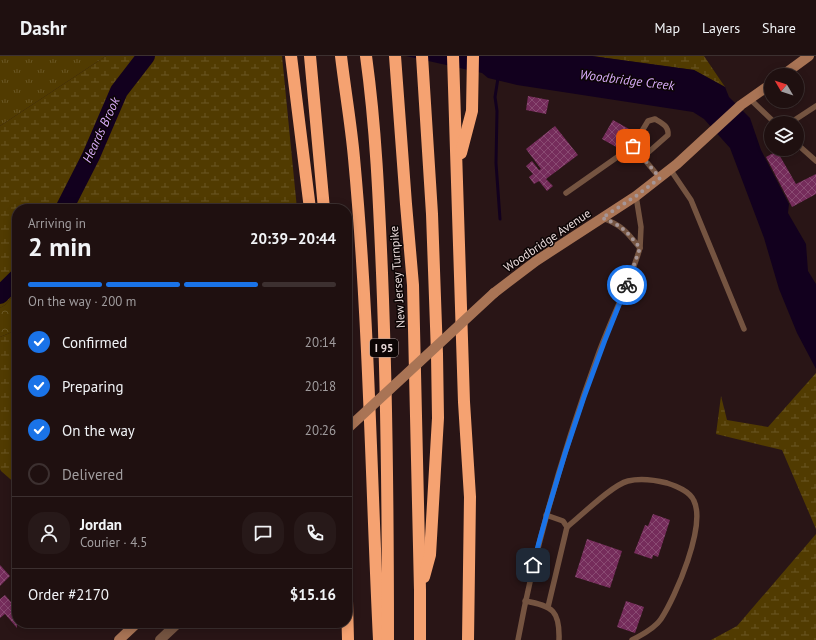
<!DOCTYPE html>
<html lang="en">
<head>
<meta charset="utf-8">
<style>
	body { margin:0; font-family:"PT Sans",sans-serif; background:#271919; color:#f1f3f6; height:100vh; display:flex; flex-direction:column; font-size:15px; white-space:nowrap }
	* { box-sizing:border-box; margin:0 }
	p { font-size:13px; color:#a19d9f }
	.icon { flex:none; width:22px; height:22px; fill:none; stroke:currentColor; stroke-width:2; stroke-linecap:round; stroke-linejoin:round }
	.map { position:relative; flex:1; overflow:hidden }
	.side { position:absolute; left:12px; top:148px; width:340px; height:424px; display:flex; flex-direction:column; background:#1f1010; border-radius:16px; box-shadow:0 2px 10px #0003,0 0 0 1px #3c3030 }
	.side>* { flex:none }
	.needle { width:26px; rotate:309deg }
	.buttons { position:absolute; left:764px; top:12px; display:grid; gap:8px }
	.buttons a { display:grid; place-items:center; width:40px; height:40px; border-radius:50%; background:#1f1010; box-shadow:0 2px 10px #0003,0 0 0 1px #3c3030; font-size:20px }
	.pin { position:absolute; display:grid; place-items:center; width:34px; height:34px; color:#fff; margin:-17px; border-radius:8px; box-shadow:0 2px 6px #0006 }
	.courier { position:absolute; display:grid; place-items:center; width:40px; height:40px; margin:-20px; border:3px solid #1a73e8; border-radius:50%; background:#fff; color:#222; box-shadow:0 1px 5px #0007 }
	.head em { font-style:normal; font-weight:700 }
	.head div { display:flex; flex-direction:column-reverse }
	.head { display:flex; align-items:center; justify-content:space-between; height:68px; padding:0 16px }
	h1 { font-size:26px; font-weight:700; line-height:30px }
	.bar { display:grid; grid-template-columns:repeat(4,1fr); gap:6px 4px; align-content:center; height:48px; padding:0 16px }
	.bar i { height:5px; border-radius:3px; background:#3c3030 }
	.bar .active { background:#1a73e8 }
	.bar p { grid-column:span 4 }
	.line { display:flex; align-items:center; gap:10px; padding:0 16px; border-top:1px solid #3c3030 }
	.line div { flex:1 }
	.round { display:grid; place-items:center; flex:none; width:42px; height:42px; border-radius:16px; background:#271919 }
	ol { padding:0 16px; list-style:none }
	li { display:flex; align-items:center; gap:12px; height:44px }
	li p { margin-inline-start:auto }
	li .icon { padding:4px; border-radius:50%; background:#1a73e8; color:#fff; stroke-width:4 }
	li:last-child { color:#a19d9f }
	li i { width:22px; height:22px; border:2px solid #3c3030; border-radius:50% }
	header { display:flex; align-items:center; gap:24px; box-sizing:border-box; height:56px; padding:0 20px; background:#1f1010; border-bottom:1px solid #3c3030 }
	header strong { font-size:19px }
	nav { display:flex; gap:22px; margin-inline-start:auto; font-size:14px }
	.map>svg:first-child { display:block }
	.grass { fill:url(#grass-tufts) }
	.forest { fill:url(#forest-crowns) }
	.wetland { fill:url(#wetland-marsh) }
	.water { fill:#12001e }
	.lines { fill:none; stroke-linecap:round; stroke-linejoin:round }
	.stream { stroke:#12001e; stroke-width:3 }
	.river { stroke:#12001e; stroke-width:18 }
	.building { fill:url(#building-cross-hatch) }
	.lane { stroke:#755441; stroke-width:5.5 }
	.street { stroke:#755441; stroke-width:10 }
	.secondary { stroke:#a97455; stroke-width:10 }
	.highway { stroke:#f5a271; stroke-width:12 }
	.secondary-bridge { stroke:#a97455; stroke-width:10 }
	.done { stroke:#a69595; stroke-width:4; stroke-dasharray:0 7.2 }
	.route { stroke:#1a73e8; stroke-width:5 }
	.labels { text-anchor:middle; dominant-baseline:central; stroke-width:3; stroke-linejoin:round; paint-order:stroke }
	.shield { fill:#0c0505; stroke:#a79a9a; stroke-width:1 }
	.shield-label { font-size:11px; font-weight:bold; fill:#e9dada }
	.street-label { font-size:12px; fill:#e9dada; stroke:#0c0505 }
	.water-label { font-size:13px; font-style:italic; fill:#d9acfb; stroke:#0c0505 }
</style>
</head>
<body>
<header>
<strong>Dashr</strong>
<nav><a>Map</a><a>Layers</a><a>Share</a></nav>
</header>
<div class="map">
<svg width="816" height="584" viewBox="0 0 816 584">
	<defs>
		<pattern id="grass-tufts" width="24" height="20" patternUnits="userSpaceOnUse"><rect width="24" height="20" fill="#513b01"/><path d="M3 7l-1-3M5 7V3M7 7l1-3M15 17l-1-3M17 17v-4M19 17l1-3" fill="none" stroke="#6a5725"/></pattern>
		<pattern id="forest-crowns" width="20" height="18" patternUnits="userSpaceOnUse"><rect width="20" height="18" fill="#513b01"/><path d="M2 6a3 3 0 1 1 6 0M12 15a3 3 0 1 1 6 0" fill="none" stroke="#6a5725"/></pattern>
		<pattern id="wetland-marsh" width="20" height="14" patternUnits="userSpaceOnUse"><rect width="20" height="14" fill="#513b01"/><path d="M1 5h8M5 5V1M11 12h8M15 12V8" fill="none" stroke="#6a5725"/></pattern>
		<pattern id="building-cross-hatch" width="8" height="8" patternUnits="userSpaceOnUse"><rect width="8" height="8" fill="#752c5b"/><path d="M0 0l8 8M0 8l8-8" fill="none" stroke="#894a72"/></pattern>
	</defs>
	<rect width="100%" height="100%" fill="#291516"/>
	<path class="grass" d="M0 0H106L0 70Z"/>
	<path class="forest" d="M17 235V274L0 281V252L5 249Z"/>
	<g class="wetland">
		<path d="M106 0H282L297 153H17V235L5 249 0 252V70Z"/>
		<path d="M592 0H704L725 31 694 14Z"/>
		<path d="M17 274V429L1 415 0 413V281Z"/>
		<path d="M816 317V473L782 394 716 378 721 340 727 364 768 371Z"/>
		<path d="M816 478V584H711L737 570Z"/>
	</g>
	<path class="water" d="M406 0H592L694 14 725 31 729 41 750 62 761 94 789 148 788 157 806 188 808 215 816 228V313L797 277 779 233 764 182 730 92 704 63 693 56 517 29 488 22 482 17Z"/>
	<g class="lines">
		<path class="stream" d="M498 22 495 41 497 55 496 107 500 163"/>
		<g class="river">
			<path d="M64 153 91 100 119 35 146 0"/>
			<path d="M0 239 17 222"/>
		</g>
	</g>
	<g class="building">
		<path d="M528 40 549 44 546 58 526 54Z"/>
		<path d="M613 64 629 73 618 92 602 83Z"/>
		<path d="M555 70 578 99 546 123 553 130 547 135 539 125 534 128 529 121 533 118 526 110 532 105 539 114 541 113 526 93Z"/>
		<path d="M777 95 796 128 816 118V138L792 151 766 101Z"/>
		<path d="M653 458 670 464 658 501 653 499 652 503 634 497 645 469 648 470Z"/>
		<path d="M587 483 622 495 610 532 575 521Z"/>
		<path d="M0 509 10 520 0 530Z"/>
		<path d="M5 539 17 553V572L5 558 0 562V543Z"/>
		<path d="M626 545 644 551 635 577 617 571Z"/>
	</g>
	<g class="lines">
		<g class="lane">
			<path d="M750 43 775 67"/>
			<path d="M790 67 816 50"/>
			<path d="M797 88 816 105"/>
			<path d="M633 90 648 65 655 63C662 67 669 70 668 79L643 101"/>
			<path d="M670 113 691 144 744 273"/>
			<path d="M566 137 633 90 660 122"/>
			<path d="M602 162C622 169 627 176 640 192L641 171 636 140"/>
			<path d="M546 459 563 465 567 471 548 551"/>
			<path d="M567 471C581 460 612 429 628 425 640 422 655 424 667 427 676 430 690 435 694 445 706 470 676 540 661 563 655 572 642 579 632 584"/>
			<path d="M525 545C553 550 560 555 559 584"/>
			<path d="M518 584C536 486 564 392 598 299 611 263 629 229 640 192"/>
		</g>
		<path class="street" d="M160 584 178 567"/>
		<g class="secondary">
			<path d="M783 19 809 0"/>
			<path d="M494 237 536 205 636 140 677 108 741 49 771 28"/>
			<path d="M119 584 137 567"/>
		</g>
		<g class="highway">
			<path d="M291 0 310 153"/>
			<path d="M310 0 324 153"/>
			<path d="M341 0C345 34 351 68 354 102 369 262 371 423 379 584"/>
			<path d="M366 0C376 72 379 145 382 217 387 340 388 462 388 584"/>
			<path d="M395 0 406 148 413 229 420 534V584"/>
			<path d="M422 0 432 158 437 298 438 362 430 499 424 521"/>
			<path d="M453 0 464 346 470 441 468 584"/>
			<path d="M461 97 472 55 473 0"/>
			<path d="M347 545 348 584"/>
		</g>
		<path class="secondary-bridge" d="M347 373 494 237"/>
	</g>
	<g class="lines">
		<path class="done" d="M627 229 640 192C627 176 622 169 602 162L636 140 660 122 633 90"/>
		<path class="route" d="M533 509C558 412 589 320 627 229"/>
	</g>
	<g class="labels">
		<rect class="shield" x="370" y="283" width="28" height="18" rx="3"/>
		<g class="shield-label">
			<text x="384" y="292">I 95</text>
		</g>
		<g class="street-label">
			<text transform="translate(547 184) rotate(-34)">Woodbridge Avenue</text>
			<text transform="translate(397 221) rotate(-94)">New Jersey Turnpike</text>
		</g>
		<g class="water-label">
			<text transform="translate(627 24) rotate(7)">Woodbridge Creek</text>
			<text transform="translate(101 74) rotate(-65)">Heards Brook</text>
		</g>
	</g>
</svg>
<div class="buttons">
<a><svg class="needle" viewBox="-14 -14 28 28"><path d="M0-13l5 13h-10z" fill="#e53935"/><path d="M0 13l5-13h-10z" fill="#a19d9f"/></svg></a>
<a><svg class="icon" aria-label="layers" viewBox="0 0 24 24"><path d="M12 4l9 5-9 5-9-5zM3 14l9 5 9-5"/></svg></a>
</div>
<div class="pin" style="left:633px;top:90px;background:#ea580c"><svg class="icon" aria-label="bag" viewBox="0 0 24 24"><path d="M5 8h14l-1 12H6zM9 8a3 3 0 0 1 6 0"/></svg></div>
<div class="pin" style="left:533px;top:509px;background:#1f2937"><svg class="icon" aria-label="home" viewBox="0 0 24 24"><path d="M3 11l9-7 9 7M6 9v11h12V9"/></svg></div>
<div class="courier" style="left:627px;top:229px"><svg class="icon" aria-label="bike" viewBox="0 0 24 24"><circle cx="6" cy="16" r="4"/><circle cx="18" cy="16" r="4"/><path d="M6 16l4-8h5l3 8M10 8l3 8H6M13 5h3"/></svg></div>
<section class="side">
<div class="head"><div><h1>2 min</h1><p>Arriving in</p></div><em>20:39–20:44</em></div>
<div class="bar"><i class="active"></i><i class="active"></i><i class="active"></i><i></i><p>On the way · 200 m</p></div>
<ol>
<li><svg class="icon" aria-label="check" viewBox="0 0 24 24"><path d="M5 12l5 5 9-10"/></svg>Confirmed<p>20:14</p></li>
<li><svg class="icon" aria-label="check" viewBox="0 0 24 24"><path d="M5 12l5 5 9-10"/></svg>Preparing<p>20:18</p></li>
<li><svg class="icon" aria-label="check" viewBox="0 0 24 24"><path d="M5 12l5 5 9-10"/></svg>On the way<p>20:26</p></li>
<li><i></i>Delivered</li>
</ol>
<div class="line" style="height:72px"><a class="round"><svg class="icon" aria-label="person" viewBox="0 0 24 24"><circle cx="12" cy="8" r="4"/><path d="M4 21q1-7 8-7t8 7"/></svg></a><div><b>Jordan</b><p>Courier · 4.5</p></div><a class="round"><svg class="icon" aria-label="chat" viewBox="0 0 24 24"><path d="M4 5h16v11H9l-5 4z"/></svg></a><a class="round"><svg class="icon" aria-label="phone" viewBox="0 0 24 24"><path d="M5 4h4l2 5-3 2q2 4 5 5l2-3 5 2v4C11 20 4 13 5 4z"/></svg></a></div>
<div class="line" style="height:52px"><div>Order #2170</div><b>$15.16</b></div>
</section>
</div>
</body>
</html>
